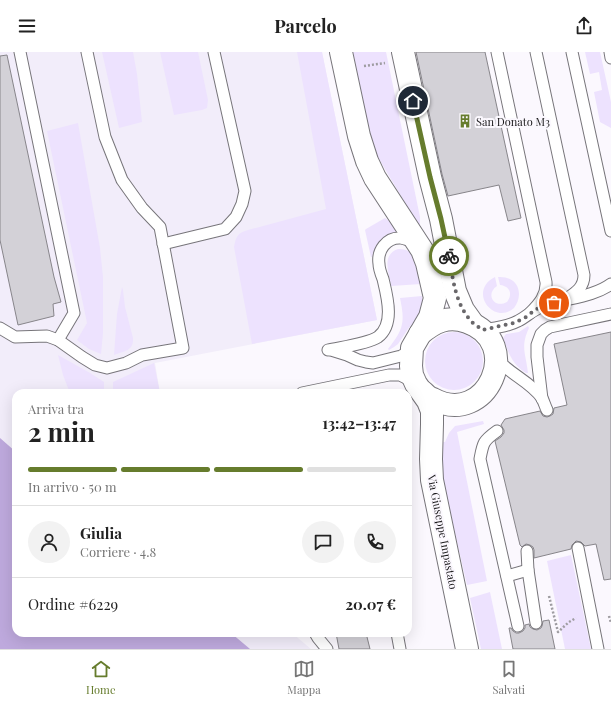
<!DOCTYPE html>
<html lang="it">
<head>
<meta charset="utf-8">
<style>
	body { margin:0; font-family:"Playfair Display",serif; background:#f2f2f2; color:#222; height:100vh; display:flex; flex-direction:column; font-size:15px; white-space:nowrap }
	* { box-sizing:border-box; margin:0 }
	p { font-size:13px; color:#767676 }
	.icon { flex:none; width:22px; height:22px; fill:none; stroke:currentColor; stroke-width:2; stroke-linecap:round; stroke-linejoin:round }
	.map { position:relative; flex:1; overflow:hidden }
	.side { position:absolute; left:12px; top:337px; width:400px; height:248px; display:flex; flex-direction:column; background:#fff; border-radius:12px; box-shadow:0 4px 16px #0002 }
	.side>* { flex:none }
	.pin { position:absolute; display:grid; place-items:center; width:34px; height:34px; color:#fff; margin:-17px; border:2px solid #fff; border-radius:50%; box-shadow:0 1px 4px #0007 }
	.courier { position:absolute; display:grid; place-items:center; width:40px; height:40px; margin:-20px; border:3px solid #667c2d; border-radius:50%; background:#fff; color:#222; box-shadow:0 1px 5px #0007 }
	.summary em { font-style:normal; font-weight:700 }
	.summary div { display:flex; flex-direction:column-reverse }
	.summary { display:flex; align-items:center; justify-content:space-between; height:68px; padding:0 16px }
	h1 { font-size:26px; font-weight:700; line-height:30px }
	.bar { display:grid; grid-template-columns:repeat(4,1fr); gap:6px 4px; align-content:center; height:48px; padding:0 16px }
	.bar i { height:5px; border-radius:3px; background:#e0e0e0 }
	.bar .on { background:#667c2d }
	.bar p { grid-column:span 4 }
	.line { display:flex; align-items:center; gap:10px; padding:0 16px; border-top:1px solid #e0e0e0 }
	.line div { flex:1 }
	.round { display:grid; place-items:center; flex:none; width:42px; height:42px; border-radius:21px; background:#f2f2f2 }
	header { display:flex; justify-content:space-between; align-items:center; height:52px; padding:0 16px; background:#fff; font-size:18px; font-weight:700 }
	.tab-bar { display:flex; justify-content:space-around; align-items:center; height:56px; border-top:1px solid #e0e0e0; background:#fff; font-size:11px; color:#767676 }
	.tab-bar a { display:grid; justify-items:center; gap:2px }
	.tab-bar .on { color:#667c2d }
	.map>svg:first-child { display:block }
	.built { fill:#f2edfa }
	.green { fill:#ede2fe }
	.forest { fill:#bea9dd }
	.building { fill:#d3d1d7; stroke:#87858a }
	.lines { fill:none; stroke-linecap:round; stroke-linejoin:round }
	.service-casing { stroke:#77757a; stroke-width:13 }
	.minor-casing { stroke:#77757a; stroke-width:24 }
	.path { stroke:#9e9ca1; stroke-width:2.5; stroke-dasharray:2 2; stroke-linecap:butt }
	.service { stroke:#fff; stroke-width:11 }
	.minor { stroke:#fff; stroke-width:22 }
	.done { stroke:#69676a; stroke-width:4; stroke-dasharray:0 7.2 }
	.route { stroke:#667c2d; stroke-width:5 }
	.labels { text-anchor:middle; dominant-baseline:central; stroke-width:4; stroke-linejoin:round; paint-order:stroke }
	.poi-label { font-size:11px; fill:#1a191b; stroke:#fbf8fe; text-anchor:start }
	.street-label { font-size:11px; fill:#1a191b; stroke:#fbf8fe }
</style>
</head>
<body>
<header><svg class="icon" aria-label="menu" viewBox="0 0 24 24"><path d="M4 6h16M4 12h16M4 18h16"/></svg>Parcelo<svg class="icon" aria-label="share" viewBox="0 0 24 24"><path d="M12 15V3M7 8l5-5 5 5M5 13v7h14v-7"/></svg></header>
<div class="map">
<svg width="611" height="597" viewBox="0 0 611 597">
	<rect width="100%" height="100%" fill="#fbf8fe"/>
	<path class="built" d="M0 0H322L377 268 155 311 160 341H16V581H292L311 597H0Z"/>
	<g class="green">
		<path d="M102 0H133L137 22 142 70 119 76Z"/>
		<path d="M160 0H198L208 48 207 56 202 58 174 63Z"/>
		<path d="M297 0H322L377 268 252 292 234 195C236 185 237 181 248 178L326 157Z"/>
		<path d="M353 0H386L420 165V176L373 97Z"/>
		<path d="M585 0H600L611 50V76L600 70 594 40 602 38 599 20 590 22Z"/>
		<path d="M78 71 100 196 103 225V281L101 302 89 297 77 288 87 271 47 79Z"/>
		<path d="M385 166 403 179C399 181 395 181 390 182 380 184 375 196 372 205H371L365 178 366 177Z"/>
		<path d="M398 197C418 196 418 217 421 232L391 234C389 221 381 203 398 197Z"/>
		<path d="M495 225 497 234C485 242 494 257 507 250 513 242 510 234 500 233L498 225C509 224 519 230 519 242 519 247 517 252 514 256 494 274 467 239 495 225Z"/>
		<path d="M122 235 123 238 125 255 133 286C134 299 124 299 114 303L117 262Z"/>
		<path d="M422 244 423 250 421 257 414 270 408 277 398 292 394 295 389 298 388 297C404 277 405 270 400 246Z"/>
		<path d="M528 274 529 276C520 295 526 302 528 321H526C512 312 509 302 503 286L506 282 519 280Z"/>
		<circle cx="454" cy="309" r="29"/>
		<path d="M58 303 90 321 104 330V341H70L63 323Z"/>
		<path d="M154 311 160 341H113V330Z"/>
		<path d="M483 369 484 372 457 380 487 529 467 533 440 416V390H445L449 381 455 374Z"/>
		<path d="M571 503 591 597H565L547 509Z"/>
		<path d="M490 540 502 597H481L470 546Z"/>
	</g>
	<path class="forest" d="M0 386 16 400V581H231L250 597H0Z"/>
	<g class="building">
		<path d="M416 0H485L521 166 508 169 499 133 448 144 442 122Z"/>
		<path d="M7 3 54 225 61 250 53 252 54 264 18 273 0 188V4Z"/>
		<path d="M611 280V527L604 528 596 492 585 494 581 490 576 489 572 493 571 497 534 506V498L533 495 530 493 526 492 522 495 520 493 495 389 501 385 504 381V378L501 373 505 367 540 359 543 364 547 365 550 364 553 362 554 356 567 353 554 292Z"/>
		<path d="M549 568 555 597H513L509 576H511L513 579 516 581H519L523 579 525 576V573L529 572 530 575 533 577 537 578 541 576 542 574 543 569Z"/>
		<path d="M336 581H366L370 597H339Z"/>
	</g>
	<g class="lines">
		<g class="service-casing">
			<g id="service">
				<path d="M20 0 74 261 58 288"/>
				<path d="M497 0 546 230C547 243 539 252 530 261"/>
				<path d="M536 0 584 223C584 236 575 241 566 247"/>
				<path d="M572 0 611 179"/>
				<path d="M610 0 611 6"/>
				<path d="M163 192 225 177 236 165 242 152 245 139 214 0"/>
				<path d="M0 276 15 285 47 284 58 288 82 305 95 313 107 316 126 311 142 303 183 296 160 175 142 156 122 128 105 85 87 0"/>
				<path d="M482 278C494 276 507 275 518 269 526 265 533 258 541 255 563 246 592 246 611 232"/>
				<path d="M328 298C342 295 367 292 378 285 395 272 387 244 383 227 381 222 379 217 379 212 377 199 386 185 401 186 406 187 411 189 416 190"/>
				<path d="M331 298 347 303 358 308 366 310 373 311 401 304 409 300 412 297"/>
				<path d="M496 306C509 322 530 329 542 346 544 350 545 354 547 358"/>
				<path d="M302 341 389 323H400L414 330"/>
				<path d="M542 347 537 305V293L541 282 545 278 550 275 611 262"/>
				<path d="M497 379C483 389 483 391 480 407L518 574"/>
				<path d="M578 496 598 597"/>
				<path d="M527 499 528 518 536 571"/>
				<path d="M507 524 528 518"/>
				<path d="M315 581 318 586 327 597"/>
				<path d="M397 581 400 597"/>
			</g>
		</g>
		<g class="minor-casing">
			<g id="minor">
				<path d="M341 0 359 84 367 109 375 126 422 198 427 211 435 246 430 265 412 296 411 314 412 323 416 332 428 349 432 359V372L431 407 432 428 467 597"/>
				<path d="M403 0 430 125 441 167 455 239 463 258 473 272"/>
				<path d="M420 282C434 270 448 263 467 270 525 290 487 376 433 347 429 346 426 343 423 340"/>
			</g>
		</g>
		<g class="path">
			<path d="M364 14 385 11"/>
			<path d="M549 544 558 580 569 570 576 566"/>
			<path d="M609 564 611 571"/>
		</g>
		<use href="#service" class="service"/>
		<use href="#minor" class="minor"/>
	</g>
	<g class="lines">
		<path class="done" d="M449 204C453 227 455 252 472 270 475 273 479 275 482 278L514 271 526 265 535 258 541 255 554 251"/>
		<path class="route" d="M413 49 430 125 441 167 449 204"/>
	</g>
	<defs>
		<g id="building-bare" transform="scale(1.08)"><path d="M-4-6H4V6H1V3H-1V6H-4ZM-2.5-4.3h1.7v1.8h-1.7ZM.8-4.3h1.7v1.8H.8ZM-2.5-1h1.7V.8h-1.7ZM.8-1h1.7V.8H.8Z" fill="#667c2d" stroke="#fbf8fe" stroke-width="2.5" paint-order="stroke"/></g>
	</defs>
	<g fill-rule="evenodd">
		<use href="#building-bare" x="465" y="69"/>
	</g>
	<g class="labels">
		<g class="poi-label">
			<text x="476" y="69">San Donato M3</text>
		</g>
		<g class="street-label">
			<text transform="translate(443 480) rotate(79)">Via Giuseppe Impastato</text>
		</g>
	</g>
</svg>
<div class="pin" style="left:554px;top:251px;background:#ea580c"><svg class="icon" aria-label="bag" viewBox="0 0 24 24"><path d="M5 8h14l-1 12H6zM9 8a3 3 0 0 1 6 0"/></svg></div>
<div class="pin" style="left:413px;top:49px;background:#1f2937"><svg class="icon" aria-label="home" viewBox="0 0 24 24"><path d="M3 11l9-7 9 7M6 9v11h12V9"/></svg></div>
<div class="courier" style="left:449px;top:204px"><svg class="icon" aria-label="bike" viewBox="0 0 24 24"><circle cx="6" cy="16" r="4"/><circle cx="18" cy="16" r="4"/><path d="M6 16l4-8h5l3 8M10 8l3 8H6M13 5h3"/></svg></div>
<section class="side">
<div class="summary"><div><h1>2 min</h1><p>Arriva tra</p></div><em>13:42–13:47</em></div>
<div class="bar"><i class="on"></i><i class="on"></i><i class="on"></i><i></i><p>In arrivo · 50 m</p></div>
<div class="line" style="height:72px"><a class="round"><svg class="icon" aria-label="person" viewBox="0 0 24 24"><circle cx="12" cy="8" r="4"/><path d="M4 21q1-7 8-7t8 7"/></svg></a><div><b>Giulia</b><p>Corriere · 4.8</p></div><a class="round"><svg class="icon" aria-label="chat" viewBox="0 0 24 24"><path d="M4 5h16v11H9l-5 4z"/></svg></a><a class="round"><svg class="icon" aria-label="phone" viewBox="0 0 24 24"><path d="M5 4h4l2 5-3 2q2 4 5 5l2-3 5 2v4C11 20 4 13 5 4z"/></svg></a></div>
<div class="line" style="height:52px"><div>Ordine #6229</div><b>20.07 €</b></div>
</section>
</div>
<nav class="tab-bar">
<a class="on"><svg class="icon" aria-label="home" viewBox="0 0 24 24"><path d="M3 11l9-7 9 7M6 9v11h12V9"/></svg>Home</a>
<a><svg class="icon" aria-label="map" viewBox="0 0 24 24"><path d="M3 6l6-2 6 2 6-2v14l-6 2-6-2-6 2zM9 4v14M15 6v14"/></svg>Mappa</a>
<a><svg class="icon" aria-label="saved" viewBox="0 0 24 24"><path d="M7 4h10v16l-5-4-5 4z"/></svg>Salvati</a>
</nav>
</body>
</html>
